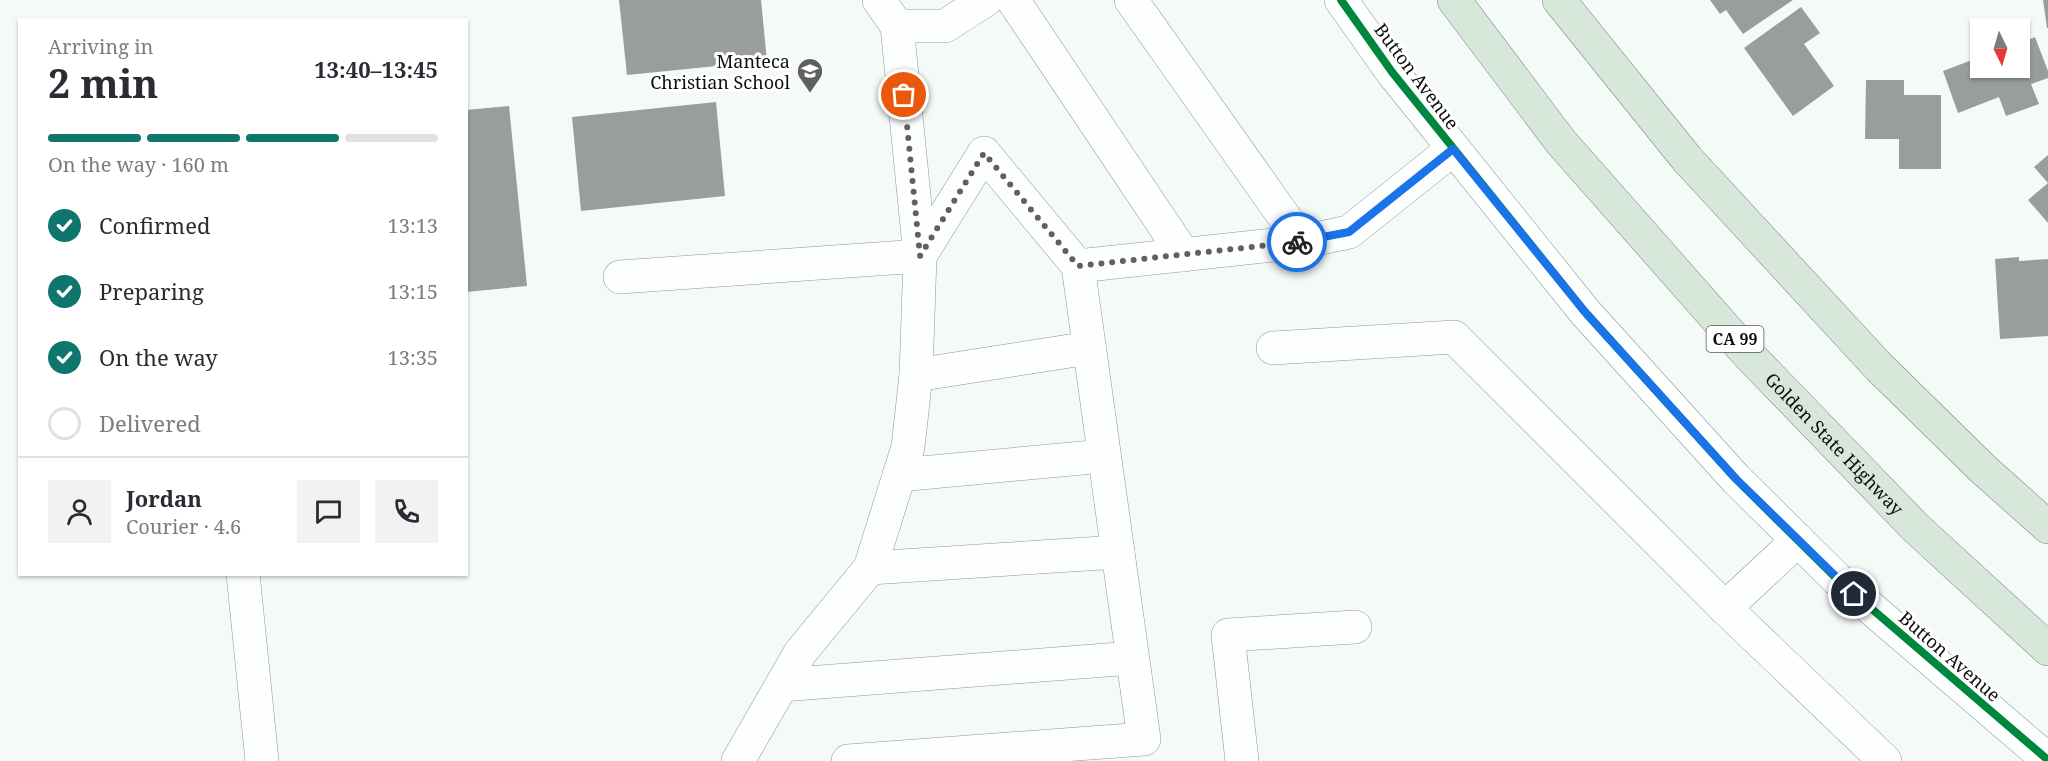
<!DOCTYPE html>
<html lang="en">
<head>
<meta charset="utf-8">
<style>
	body { margin:0; font-family:"Noto Serif",serif; background:#f2f2f3; color:#2b2b33; height:100vh; display:flex; flex-direction:column; font-size:22px; white-space:nowrap }
	* { box-sizing:border-box; margin:0 }
	p { font-size:20px; color:#7c7c81 }
	.icon { flex:none; width:33px; height:33px; fill:none; stroke:currentColor; stroke-width:2; stroke-linecap:round; stroke-linejoin:round }
	.map { position:relative; flex:1; overflow:hidden }
	.sheet { position:absolute; left:18px; top:18px; width:450px; height:558px; display:flex; flex-direction:column; background:#fff; border-radius:0px; box-shadow:0 2px 4px #0004 }
	.sheet>* { flex:none }
	.needle { width:39px; rotate:175deg }
	.fabs { position:absolute; left:1970px; top:18px; display:grid; gap:12px }
	.fabs a { display:grid; place-items:center; width:60px; height:60px; border-radius:0px; background:#fff; box-shadow:0 2px 4px #0004; font-size:30px }
	.pin { position:absolute; display:grid; place-items:center; width:51px; height:51px; color:#fff; margin:-26px; border:3px solid #fff; border-radius:50%; box-shadow:0 2px 6px #0007 }
	.courier { position:absolute; display:grid; place-items:center; width:60px; height:60px; margin:-30px; border:4px solid #1a73e8; border-radius:50%; background:#fff; color:#222; box-shadow:0 2px 8px #0007 }
	.head em { font-style:normal; font-weight:700 }
	.head div { display:flex; flex-direction:column-reverse }
	.head { display:flex; align-items:center; justify-content:space-between; height:102px; padding:0 30px }
	h1 { font-size:39px; font-weight:700; line-height:45px }
	.bar { display:grid; grid-template-columns:repeat(4,1fr); gap:9px 6px; align-content:center; height:72px; padding:0 30px }
	.bar i { height:8px; border-radius:4px; background:#e1e1e2 }
	.bar .current { background:#0f766e }
	.bar p { grid-column:span 4 }
	.line { display:flex; align-items:center; gap:15px; padding:0 30px; border-top:2px solid #e1e1e2 }
	.line div { flex:1 }
	.round { display:grid; place-items:center; flex:none; width:63px; height:63px; border-radius:0px; background:#f2f2f3 }
	ol { padding:0 30px; list-style:none }
	li { display:flex; align-items:center; gap:18px; height:66px }
	li p { margin-inline-start:auto }
	li .icon { padding:6px; border-radius:50%; background:#0f766e; color:#fff; stroke-width:4 }
	li:last-child { color:#7c7c81 }
	li i { width:33px; height:33px; border:3px solid #e1e1e2; border-radius:50% }
	.map>svg:first-child { display:block }
	.building { fill:#999e9b }
	.lines { fill:none; stroke-linecap:round; stroke-linejoin:round }
	.minor-casing { stroke:#929493; stroke-width:34 }
	.highway-casing { stroke:#7f8280; stroke-width:34 }
	.minor { stroke:#fdfefe; stroke-width:33 }
	.highway { stroke:#d7e8db; stroke-width:33 }
	.cycleway-casing { stroke:#fff; stroke-width:11 }
	.cycleway { stroke:#00873e; stroke-width:8 }
	.done { stroke:#5e6160; stroke-width:6; stroke-dasharray:0 10.8 }
	.route { stroke:#1a73e8; stroke-width:8 }
	.labels { text-anchor:middle; dominant-baseline:central; stroke-width:6; stroke-linejoin:round; paint-order:stroke }
	.shield { fill:#fff; stroke:#565656; stroke-width:1.5 }
	.shield-label { font-size:16px; font-weight:bold; fill:#0e0e0e }
	.poi-label { font-size:18px; fill:#0e0e0e; stroke:#fff; text-anchor:end }
	.street-label { font-size:18px; fill:#0e0e0e; stroke:#fff }
</style>
</head>
<body>
<div class="map">
<svg width="2048" height="761" viewBox="0 0 2048 761">
	<rect width="100%" height="100%" fill="#f4faf7"/>
	<g class="building">
		<path d="M619 0H761L767 61 627 75Z"/>
		<path d="M1710 0H1793L1743 34 1726 10 1720 14Z"/>
		<path d="M2043 0H2048V28H2047Z"/>
		<path d="M1801 7 1820 33 1804 44 1834 86 1793 116 1744 48Z"/>
		<path d="M2035 37 2048 71V78L2031 84 2039 104 2006 116 1999 97 1958 113 1943 71 1980 57V68H2019V43Z"/>
		<path d="M1866 80H1904V95H1941V169H1899V139H1865Z"/>
		<path d="M716 102 725 196 581 211 572 117Z"/>
		<path d="M509 106 527 286 466 292V110Z"/>
		<path d="M2048 155V183L2034 167Z"/>
		<path d="M2048 183V223L2028 200Z"/>
		<path d="M2019 257V261L2048 259V336L2000 339 1995 259Z"/>
	</g>
	<g class="lines">
		<g class="minor-casing">
			<g id="minor">
				<path d="M879 0 897 26 920 256"/>
				<path d="M1013 0 1184 255"/>
				<path d="M1131 0 1302 242"/>
				<path d="M1341 0 1392 72 1585 312 1736 479 1837 579 2048 760"/>
				<path d="M897 26H945L986 0"/>
				<path d="M920 256 984 153 1078 266"/>
				<path d="M620 277 920 256 916 375 908 447 870 568 800 653 738 761"/>
				<path d="M1273 348 1454 337 1725 608 1798 540"/>
				<path d="M916 375 1089 348"/>
				<path d="M899 475 1104 456"/>
				<path d="M870 568 1118 552"/>
				<path d="M243 574 262 761"/>
				<path d="M1725 608 1885 761"/>
				<path d="M782 685 1132 658"/>
				<path d="M848 761 1144 739 1078 266 1302 242 1349 232 1453 149"/>
				<path d="M1242 761 1228 635 1355 627"/>
			</g>
		</g>
		<g class="highway-casing">
			<g id="highway">
				<path id="s1" d="M1454 0 1561 142 1747 353 1916 528 2048 649"/>
				<path d="M1559 0 1687 159 1879 367 1983 469 2048 527"/>
			</g>
		</g>
		<use href="#minor" class="minor"/>
		<use href="#highway" class="highway"/>
		<g class="cycleway-casing">
			<path id="cycleway" d="M1341 0 1392 72 1585 312 1736 479 1837 579 2048 760"/>
		</g>
		<use href="#cycleway" class="cycleway"/>
	</g>
	<g class="lines">
		<path class="done" d="M904 95 920 256 984 153 1078 266 1297 242"/>
		<path class="route" d="M1297 242 1349 232 1453 149 1585 312 1736 479 1854 594"/>
	</g>
	<defs>
		<g id="school-pin" transform="scale(1.35)"><path d="M0 17L-7.5 6A9.5 9.5 0 1 1 7.5 6Z" fill="#5e6160" stroke="#fff"/><path d="M0-5L7-2L0 1L-7-2ZM-4 1L0 2.5L4 1V4Q0 6-4 4Z" fill="#fff"/></g>
	</defs>
	<g fill-rule="evenodd">
		<use href="#school-pin" x="810" y="71"/>
	</g>
	<g class="labels">
		<rect class="shield" x="1706.5" y="326" width="57" height="26" rx="4.5"/>
		<g class="shield-label">
			<text x="1735" y="339">CA 99</text>
		</g>
		<g class="poi-label">
			<text x="790" y="61">Manteca<tspan x="790" dy="21">Christian School</tspan></text>
		</g>
		<g class="street-label">
			<text transform="translate(1417 76) rotate(53)">Button Avenue</text>
			<text stroke="none"><textPath href="#s1" startOffset="585">Golden State Highway</textPath></text>
			<text transform="translate(1950 656) rotate(41)">Button Avenue</text>
		</g>
	</g>
</svg>
<div class="fabs">
<a><svg class="needle" viewBox="-14 -14 28 28"><path d="M0-13l5 13h-10z" fill="#e53935"/><path d="M0 13l5-13h-10z" fill="#7c7c81"/></svg></a>
</div>
<div class="pin" style="left:904px;top:95px;background:#ea580c"><svg class="icon" aria-label="bag" viewBox="0 0 24 24"><path d="M5 8h14l-1 12H6zM9 8a3 3 0 0 1 6 0"/></svg></div>
<div class="pin" style="left:1854px;top:594px;background:#1f2937"><svg class="icon" aria-label="home" viewBox="0 0 24 24"><path d="M3 11l9-7 9 7M6 9v11h12V9"/></svg></div>
<div class="courier" style="left:1297px;top:242px"><svg class="icon" aria-label="bike" viewBox="0 0 24 24"><circle cx="6" cy="16" r="4"/><circle cx="18" cy="16" r="4"/><path d="M6 16l4-8h5l3 8M10 8l3 8H6M13 5h3"/></svg></div>
<section class="sheet">
<div class="head"><div><h1>2 min</h1><p>Arriving in</p></div><em>13:40–13:45</em></div>
<div class="bar"><i class="current"></i><i class="current"></i><i class="current"></i><i></i><p>On the way · 160 m</p></div>
<ol>
<li><svg class="icon" aria-label="check" viewBox="0 0 24 24"><path d="M5 12l5 5 9-10"/></svg>Confirmed<p>13:13</p></li>
<li><svg class="icon" aria-label="check" viewBox="0 0 24 24"><path d="M5 12l5 5 9-10"/></svg>Preparing<p>13:15</p></li>
<li><svg class="icon" aria-label="check" viewBox="0 0 24 24"><path d="M5 12l5 5 9-10"/></svg>On the way<p>13:35</p></li>
<li><i></i>Delivered</li>
</ol>
<div class="line" style="height:108px"><a class="round"><svg class="icon" aria-label="person" viewBox="0 0 24 24"><circle cx="12" cy="8" r="4"/><path d="M4 21q1-7 8-7t8 7"/></svg></a><div><b>Jordan</b><p>Courier · 4.6</p></div><a class="round"><svg class="icon" aria-label="chat" viewBox="0 0 24 24"><path d="M4 5h16v11H9l-5 4z"/></svg></a><a class="round"><svg class="icon" aria-label="phone" viewBox="0 0 24 24"><path d="M5 4h4l2 5-3 2q2 4 5 5l2-3 5 2v4C11 20 4 13 5 4z"/></svg></a></div>
</section>
</div>
</body>
</html>
